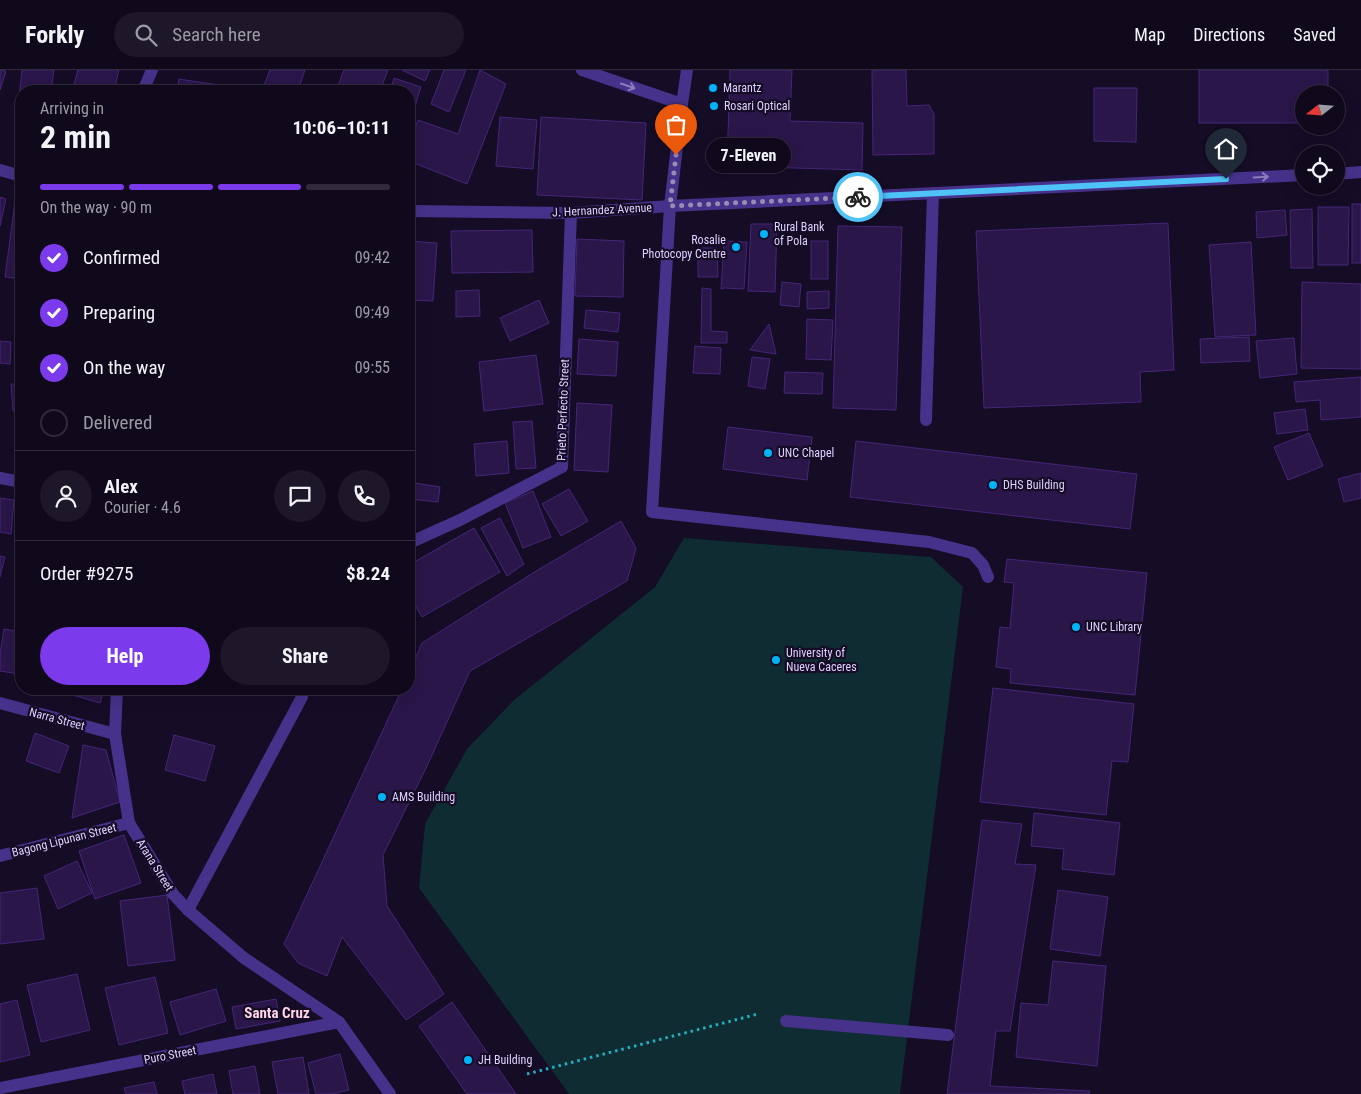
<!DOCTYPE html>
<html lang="en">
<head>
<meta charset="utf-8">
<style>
	body { margin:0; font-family:"Roboto Condensed",sans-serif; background:#1e1729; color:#f1f3f6; height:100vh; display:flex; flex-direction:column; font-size:19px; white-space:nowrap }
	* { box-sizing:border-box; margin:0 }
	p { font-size:16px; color:#9c9aa3 }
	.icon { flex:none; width:28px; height:28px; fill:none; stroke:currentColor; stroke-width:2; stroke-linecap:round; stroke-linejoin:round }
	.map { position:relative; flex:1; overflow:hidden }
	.side { position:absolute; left:15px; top:15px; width:400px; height:610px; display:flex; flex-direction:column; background:#10091c; border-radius:20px; box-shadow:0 5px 20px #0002,0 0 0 1px #302a3b }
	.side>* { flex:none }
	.needle { width:32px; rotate:253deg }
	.fabs { position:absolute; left:1295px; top:15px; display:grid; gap:10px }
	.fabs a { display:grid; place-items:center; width:50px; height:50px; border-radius:50%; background:#10091c; box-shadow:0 5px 20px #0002,0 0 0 1px #302a3b; font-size:25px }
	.pin { position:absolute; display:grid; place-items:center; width:42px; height:42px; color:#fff; margin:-51px -21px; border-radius:50% 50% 50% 0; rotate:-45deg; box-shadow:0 0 5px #0007 }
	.pin .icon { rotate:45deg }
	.courier { position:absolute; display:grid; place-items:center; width:50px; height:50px; margin:-25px; border:4px solid #4fc3f7; border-radius:50%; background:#fff; color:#222; box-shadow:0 1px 6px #0007 }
	.bubble { position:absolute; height:35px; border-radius:18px; background:#10091c; box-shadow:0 5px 20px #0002,0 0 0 1px #302a3b; font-size:16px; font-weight:700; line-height:35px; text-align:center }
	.overview em { font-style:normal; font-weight:700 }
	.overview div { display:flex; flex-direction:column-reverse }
	.overview { display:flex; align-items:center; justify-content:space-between; height:85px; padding:0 25px }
	h1 { font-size:32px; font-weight:700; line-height:38px }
	.bar { display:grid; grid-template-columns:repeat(4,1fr); gap:8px 5px; align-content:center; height:60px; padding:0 25px }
	.bar i { height:6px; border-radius:4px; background:#302a3b }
	.bar .on { background:#7c3aed }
	.bar p { grid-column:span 4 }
	.line { display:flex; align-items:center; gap:12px; padding:0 25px; border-top:1px solid #302a3b }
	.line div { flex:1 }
	.round { display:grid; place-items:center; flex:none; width:52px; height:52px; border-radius:26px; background:#1e1729 }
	ol { padding:0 25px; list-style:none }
	li { display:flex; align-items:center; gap:15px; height:55px }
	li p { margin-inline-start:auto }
	li .icon { padding:5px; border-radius:50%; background:#7c3aed; color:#fff; stroke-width:4 }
	li:last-child { color:#9c9aa3 }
	li i { width:28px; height:28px; border:2px solid #302a3b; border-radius:50% }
	.cta { display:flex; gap:10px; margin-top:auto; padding:10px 25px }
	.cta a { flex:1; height:58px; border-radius:30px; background:#7c3aed; color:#fff; font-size:20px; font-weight:700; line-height:58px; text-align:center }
	.cta a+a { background:#1e1729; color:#f1f3f6 }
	header { display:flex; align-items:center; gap:30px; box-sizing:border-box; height:70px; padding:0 25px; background:#10091c; border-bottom:1px solid #302a3b }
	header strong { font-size:24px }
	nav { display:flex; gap:28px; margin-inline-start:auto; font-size:18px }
	.search { width:350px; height:45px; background:#1e1729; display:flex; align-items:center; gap:12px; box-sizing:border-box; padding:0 18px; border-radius:28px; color:#9c9aa3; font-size:19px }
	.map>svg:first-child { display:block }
	.green { fill:#0e2c31 }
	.building { fill:#2a1649; stroke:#452678 }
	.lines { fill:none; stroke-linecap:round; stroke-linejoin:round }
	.path { stroke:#21afc3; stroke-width:3; stroke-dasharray:2.5 4; stroke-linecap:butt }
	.service { stroke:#46328a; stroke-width:12 }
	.minor { stroke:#46328a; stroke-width:12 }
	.tertiary { stroke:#46328a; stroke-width:12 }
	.oneway { stroke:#8b7abf }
	.done { stroke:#988cb3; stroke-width:5; stroke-dasharray:0 9 }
	.route { stroke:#4fc3f7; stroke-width:6 }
	.poi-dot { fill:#00b4fc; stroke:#150c26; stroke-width:2 }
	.labels { text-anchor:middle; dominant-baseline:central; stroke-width:4.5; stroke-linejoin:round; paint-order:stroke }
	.poi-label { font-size:12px; fill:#dfd1ff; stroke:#150c26; text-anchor:start }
	.street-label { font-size:12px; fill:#dfd1ff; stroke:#150c26 }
	.quarter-label { font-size:15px; font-weight:bold; fill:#ffd3e7; stroke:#150c26 }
</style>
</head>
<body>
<header>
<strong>Forkly</strong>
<div class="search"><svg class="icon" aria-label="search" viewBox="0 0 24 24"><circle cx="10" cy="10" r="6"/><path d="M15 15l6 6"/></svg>Search here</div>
<nav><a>Map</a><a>Directions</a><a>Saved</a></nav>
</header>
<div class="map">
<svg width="1361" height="1024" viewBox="0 0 1361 1024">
	<rect width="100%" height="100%" fill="#150c26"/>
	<path class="green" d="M684 468 931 487 963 517 900 1024H569L419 818 425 754 467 679 513 631 655 517Z"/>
	<g class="building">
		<path d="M0 0 6 1 0 20Z"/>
		<path d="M22 0H54L51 21H21V27H19Z"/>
		<path d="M78 0H119L114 21H72Z"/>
		<path d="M270 0H305L298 21H265L262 20Z"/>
		<path d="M344 0H388L380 21H336Z"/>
		<path d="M402 0H430L425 11Z"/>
		<path d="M444 0H466L449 42 431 34Z"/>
		<path d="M480 0 506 14 467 114 409 91V72L418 50 458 64Z"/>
		<path d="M730 0H792L790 51 863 53 862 100 727 96Z"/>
		<path d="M872 0H906L907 36 929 35 934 44V84L873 85Z"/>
		<path d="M1199 0H1328V24H1304V53H1199Z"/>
		<path d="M394 8 421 17 414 39 409 37V21H390Z"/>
		<path d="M179 9 238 18 237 21H177Z"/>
		<path d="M1094 18H1137L1136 72 1094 71Z"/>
		<path d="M500 47 537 50 533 99 496 96Z"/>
		<path d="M541 47 646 53 642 130 537 125Z"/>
		<path d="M0 127 6 129 0 156Z"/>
		<path d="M15 131 21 132V209L5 207Z"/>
		<rect x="1352" y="134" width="9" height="59"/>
		<path d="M1318 137H1349L1348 195H1318Z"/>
		<path d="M1312 139 1313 198H1291L1290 140Z"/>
		<path d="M1285 140 1287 165 1257 168 1256 142Z"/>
		<path d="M1168 153 1174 300 1140 302 1141 332 984 338 976 161Z"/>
		<path d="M751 154H777L775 222 748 221Z"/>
		<path d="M838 156 902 157 896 340 833 338Z"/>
		<path d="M532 160 533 202 452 203 451 161Z"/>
		<path d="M577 169 624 171 623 227 575 226Z"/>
		<path d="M409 171 437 173 433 231 409 230Z"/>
		<path d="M724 171 747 172 744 219 724 218 721 219Z"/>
		<rect x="811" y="171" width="17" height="38"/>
		<path d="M1251 172 1256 265 1215 267 1209 175Z"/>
		<path d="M698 178H717L718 207H698Z"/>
		<path d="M782 212 801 214 799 237 780 235Z"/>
		<path d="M1302 212 1361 214V299L1301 298Z"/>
		<path d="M702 218 711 219V261L727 262V273H701Z"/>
		<path d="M479 220 480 246 456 247V221Z"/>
		<path d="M829 221V238L807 239V222Z"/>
		<path d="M539 230 549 253 510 271 500 248Z"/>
		<rect x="17" y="231" width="4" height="71"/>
		<path d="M586 240 620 243 618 262 584 258Z"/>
		<path d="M807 249 833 250 831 290 806 289Z"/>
		<path d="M769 254 776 284 750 280Z"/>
		<path d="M1249 267 1250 291 1201 293 1200 269Z"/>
		<path d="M1294 268 1297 304 1260 308 1256 271Z"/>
		<path d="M579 269 618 272 616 306 577 304Z"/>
		<path d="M0 271 11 272 10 294 0 293Z"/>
		<path d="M695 276 721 278 720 304 693 303Z"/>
		<path d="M536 285 543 334 484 341 479 292Z"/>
		<path d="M752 287 770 289 765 319 748 316Z"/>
		<path d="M785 302 823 303 822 324 784 323Z"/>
		<path d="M1361 307V347L1321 350 1320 330 1296 332 1294 312Z"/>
		<path d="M11 314H21V341H13Z"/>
		<path d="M577 333 612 335 608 402 574 400Z"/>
		<path d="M1305 339 1308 360 1277 364 1274 343Z"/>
		<path d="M532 351 536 398 516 399 513 352Z"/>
		<path d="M728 357 812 367 807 410 723 399Z"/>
		<path d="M1309 363 1323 396 1288 410 1274 377Z"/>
		<path d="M507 371 509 403 476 406 474 374Z"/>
		<path d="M856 371 1137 404 1130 459 850 427Z"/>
		<path d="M1361 403V428L1344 432 1338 409Z"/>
		<path d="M409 412 440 417 438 432 409 429Z"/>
		<path d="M569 419 588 451 561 466 542 434Z"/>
		<path d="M533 421 551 467 523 478 505 433Z"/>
		<path d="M0 428 14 430 11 464 0 462Z"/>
		<path d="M409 438H411L410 453H409Z"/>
		<path d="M500 448 524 494 507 506 481 458Z"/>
		<path d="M621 451 636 478 627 511 470 601 428 694 383 785 387 836 444 924 406 950 342 867 327 906 298 893 284 874 402 619H409V603L422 573 533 503Z"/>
		<path d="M474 458 500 502 422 547 409 525V495Z"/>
		<path d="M0 486 5 487 0 507Z"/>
		<path d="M1007 489 1147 503 1135 625 1010 613 1011 599 996 597 1000 557 1010 558 1014 513 1004 512Z"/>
		<path d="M4 559 21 562V584L19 604 0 601V584Z"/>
		<path d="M993 618 1134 634 1128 692 1112 691 1106 745 980 732Z"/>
		<path d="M52 619H104L100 633Z"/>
		<path d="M35 663 69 676 59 703 26 691Z"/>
		<path d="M174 665 215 676 205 711 165 700Z"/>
		<path d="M83 675 106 680 120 732 72 748Z"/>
		<path d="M1034 743 1120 753 1114 805 1062 799 1064 779 1031 776Z"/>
		<path d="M982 750 1022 754 1015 794 1036 795 1010 961H996L990 1016 1090 1021 1089 1024H947Z"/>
		<path d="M124 765 141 813 95 829 79 781Z"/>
		<path d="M77 791 92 823 58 839 44 806Z"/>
		<path d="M37 818 44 869 0 874V823Z"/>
		<path d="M1058 820 1108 827 1100 886 1050 879Z"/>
		<path d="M167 825 175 890 128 896 120 831Z"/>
		<path d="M1053 891 1106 896 1097 996 1016 987 1021 933 1048 935Z"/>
		<path d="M77 904 90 960 41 972 27 915Z"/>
		<path d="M155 907 168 963 119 975 105 918Z"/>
		<path d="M216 919 226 951 180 965 170 932Z"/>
		<path d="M276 929 280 951 236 959 232 937Z"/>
		<path d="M17 930 30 985 0 992V934Z"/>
		<path d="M452 932 516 1024H467L419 956Z"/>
		<path d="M340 984 349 1020 332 1024H316L308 993Z"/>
		<path d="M303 987 309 1024H278L272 992Z"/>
		<path d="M255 996 260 1024H233L229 1001Z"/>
		<path d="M213 1004 217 1024H185L182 1011Z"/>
		<path d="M154 1012 157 1024H126L124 1018Z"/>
	</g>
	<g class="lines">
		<path class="path" d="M527 1004 758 944"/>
		<g class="service">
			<path d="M670 136 652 442 929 472 972 483 983 495 988 507"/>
			<path d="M926 350 933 123"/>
			<path d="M786 951 948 965"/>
		</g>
		<g class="minor">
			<path d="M0 408 21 412"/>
			<path d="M409 473 460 450 562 397 571 143"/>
			<path d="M0 633 115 664"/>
			<path d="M0 786 129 753"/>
			<path d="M188 840 302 627"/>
			<path d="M0 1018 339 952"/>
		</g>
		<g class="tertiary">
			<path d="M582 0 682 34"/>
			<path d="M143 21 152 0"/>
			<path d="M0 100 21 106"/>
			<path d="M1336 104 1361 102"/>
			<path d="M670 136 682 34 687 0"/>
			<path d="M409 141 571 143 670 136 1304 105"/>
			<path d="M117 619 115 664 129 753 173 824 188 840 244 888 339 952 390 1024"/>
		</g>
	</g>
	<defs><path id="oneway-shaft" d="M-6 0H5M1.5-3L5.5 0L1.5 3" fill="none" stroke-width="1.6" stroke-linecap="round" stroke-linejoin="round" transform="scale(1.25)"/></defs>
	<g class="oneway">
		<use href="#oneway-shaft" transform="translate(628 16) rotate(19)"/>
		<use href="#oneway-shaft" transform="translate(1261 107) rotate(-3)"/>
	</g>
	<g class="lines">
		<path class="done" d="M676 85 670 136 858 127"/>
		<path class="route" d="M858 127 1226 109"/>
	</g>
	<g class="poi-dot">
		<circle cx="713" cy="18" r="5"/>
		<circle cx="714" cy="36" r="5"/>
		<circle cx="764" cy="164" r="5"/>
		<circle cx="736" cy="177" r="5"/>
		<circle cx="768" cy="383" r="5"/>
		<circle cx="993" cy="415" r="5"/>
		<circle cx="1076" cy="557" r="5"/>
		<circle cx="776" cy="590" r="5"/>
		<circle cx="382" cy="727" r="5"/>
		<circle cx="468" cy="990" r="5"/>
	</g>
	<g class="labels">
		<g class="poi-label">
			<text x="723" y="18">Marantz</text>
			<text x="724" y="36">Rosari Optical</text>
			<text x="774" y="157">Rural Bank<tspan x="774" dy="14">of Pola</tspan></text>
			<text x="726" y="170" text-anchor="end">Rosalie<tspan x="726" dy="14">Photocopy Centre</tspan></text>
			<text x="778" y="383">UNC Chapel</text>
			<text x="1003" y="415">DHS Building</text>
			<text x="1086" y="557">UNC Library</text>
			<text x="786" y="583">University of<tspan x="786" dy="14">Nueva Caceres</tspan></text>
			<text x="392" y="727">AMS Building</text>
			<text x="478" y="990">JH Building</text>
		</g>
		<g class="street-label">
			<text transform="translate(602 140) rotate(-3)">J. Hernandez Avenue</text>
			<text transform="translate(563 340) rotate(-88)">Prieto Perfecto Street</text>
			<text transform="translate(57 649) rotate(15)">Narra Street</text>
			<text transform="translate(64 770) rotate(-14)">Bagong Lipunan Street</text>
			<text transform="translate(155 795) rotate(58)">Arana Street</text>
			<text transform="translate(170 985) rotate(-11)">Puro Street</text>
		</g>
		<g class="quarter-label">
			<text x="277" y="943">Santa Cruz</text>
		</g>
	</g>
</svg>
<div class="fabs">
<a><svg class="needle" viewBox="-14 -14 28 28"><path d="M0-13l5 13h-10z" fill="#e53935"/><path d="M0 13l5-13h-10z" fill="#9c9aa3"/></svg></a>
<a><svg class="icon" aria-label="locate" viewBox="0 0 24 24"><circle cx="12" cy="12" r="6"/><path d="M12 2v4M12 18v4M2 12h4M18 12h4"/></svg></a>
</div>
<div class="pin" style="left:676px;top:85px;background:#ea580c"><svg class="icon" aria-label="bag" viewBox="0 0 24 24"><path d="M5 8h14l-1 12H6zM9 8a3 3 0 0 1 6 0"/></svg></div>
<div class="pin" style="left:1226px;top:109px;background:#1f2937"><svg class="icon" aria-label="home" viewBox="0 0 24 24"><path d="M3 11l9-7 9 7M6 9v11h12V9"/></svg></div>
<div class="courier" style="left:858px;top:127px"><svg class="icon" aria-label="bike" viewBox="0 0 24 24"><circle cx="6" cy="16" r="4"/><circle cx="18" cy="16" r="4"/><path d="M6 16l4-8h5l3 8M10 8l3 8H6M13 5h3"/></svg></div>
<div class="bubble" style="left:706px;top:68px;width:85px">7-Eleven</div>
<section class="side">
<div class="overview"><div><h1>2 min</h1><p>Arriving in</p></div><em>10:06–10:11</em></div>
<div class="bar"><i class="on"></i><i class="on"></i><i class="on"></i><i></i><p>On the way · 90 m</p></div>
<ol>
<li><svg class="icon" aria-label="check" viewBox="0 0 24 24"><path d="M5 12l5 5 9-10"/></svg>Confirmed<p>09:42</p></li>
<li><svg class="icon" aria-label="check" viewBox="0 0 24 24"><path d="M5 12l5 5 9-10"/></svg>Preparing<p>09:49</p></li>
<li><svg class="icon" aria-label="check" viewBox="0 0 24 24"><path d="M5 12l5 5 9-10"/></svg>On the way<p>09:55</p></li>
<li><i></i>Delivered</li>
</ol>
<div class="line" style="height:90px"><a class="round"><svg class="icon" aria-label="person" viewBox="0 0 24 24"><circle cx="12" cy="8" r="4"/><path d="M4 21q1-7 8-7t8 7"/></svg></a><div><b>Alex</b><p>Courier · 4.6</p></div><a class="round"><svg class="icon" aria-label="chat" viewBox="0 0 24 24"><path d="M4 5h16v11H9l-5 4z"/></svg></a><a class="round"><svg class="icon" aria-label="phone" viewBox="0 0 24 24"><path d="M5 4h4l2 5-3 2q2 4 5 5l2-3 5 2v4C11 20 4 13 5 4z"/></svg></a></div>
<div class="line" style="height:65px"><div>Order #9275</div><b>$8.24</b></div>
<div class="cta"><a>Help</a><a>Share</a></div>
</section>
</div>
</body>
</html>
